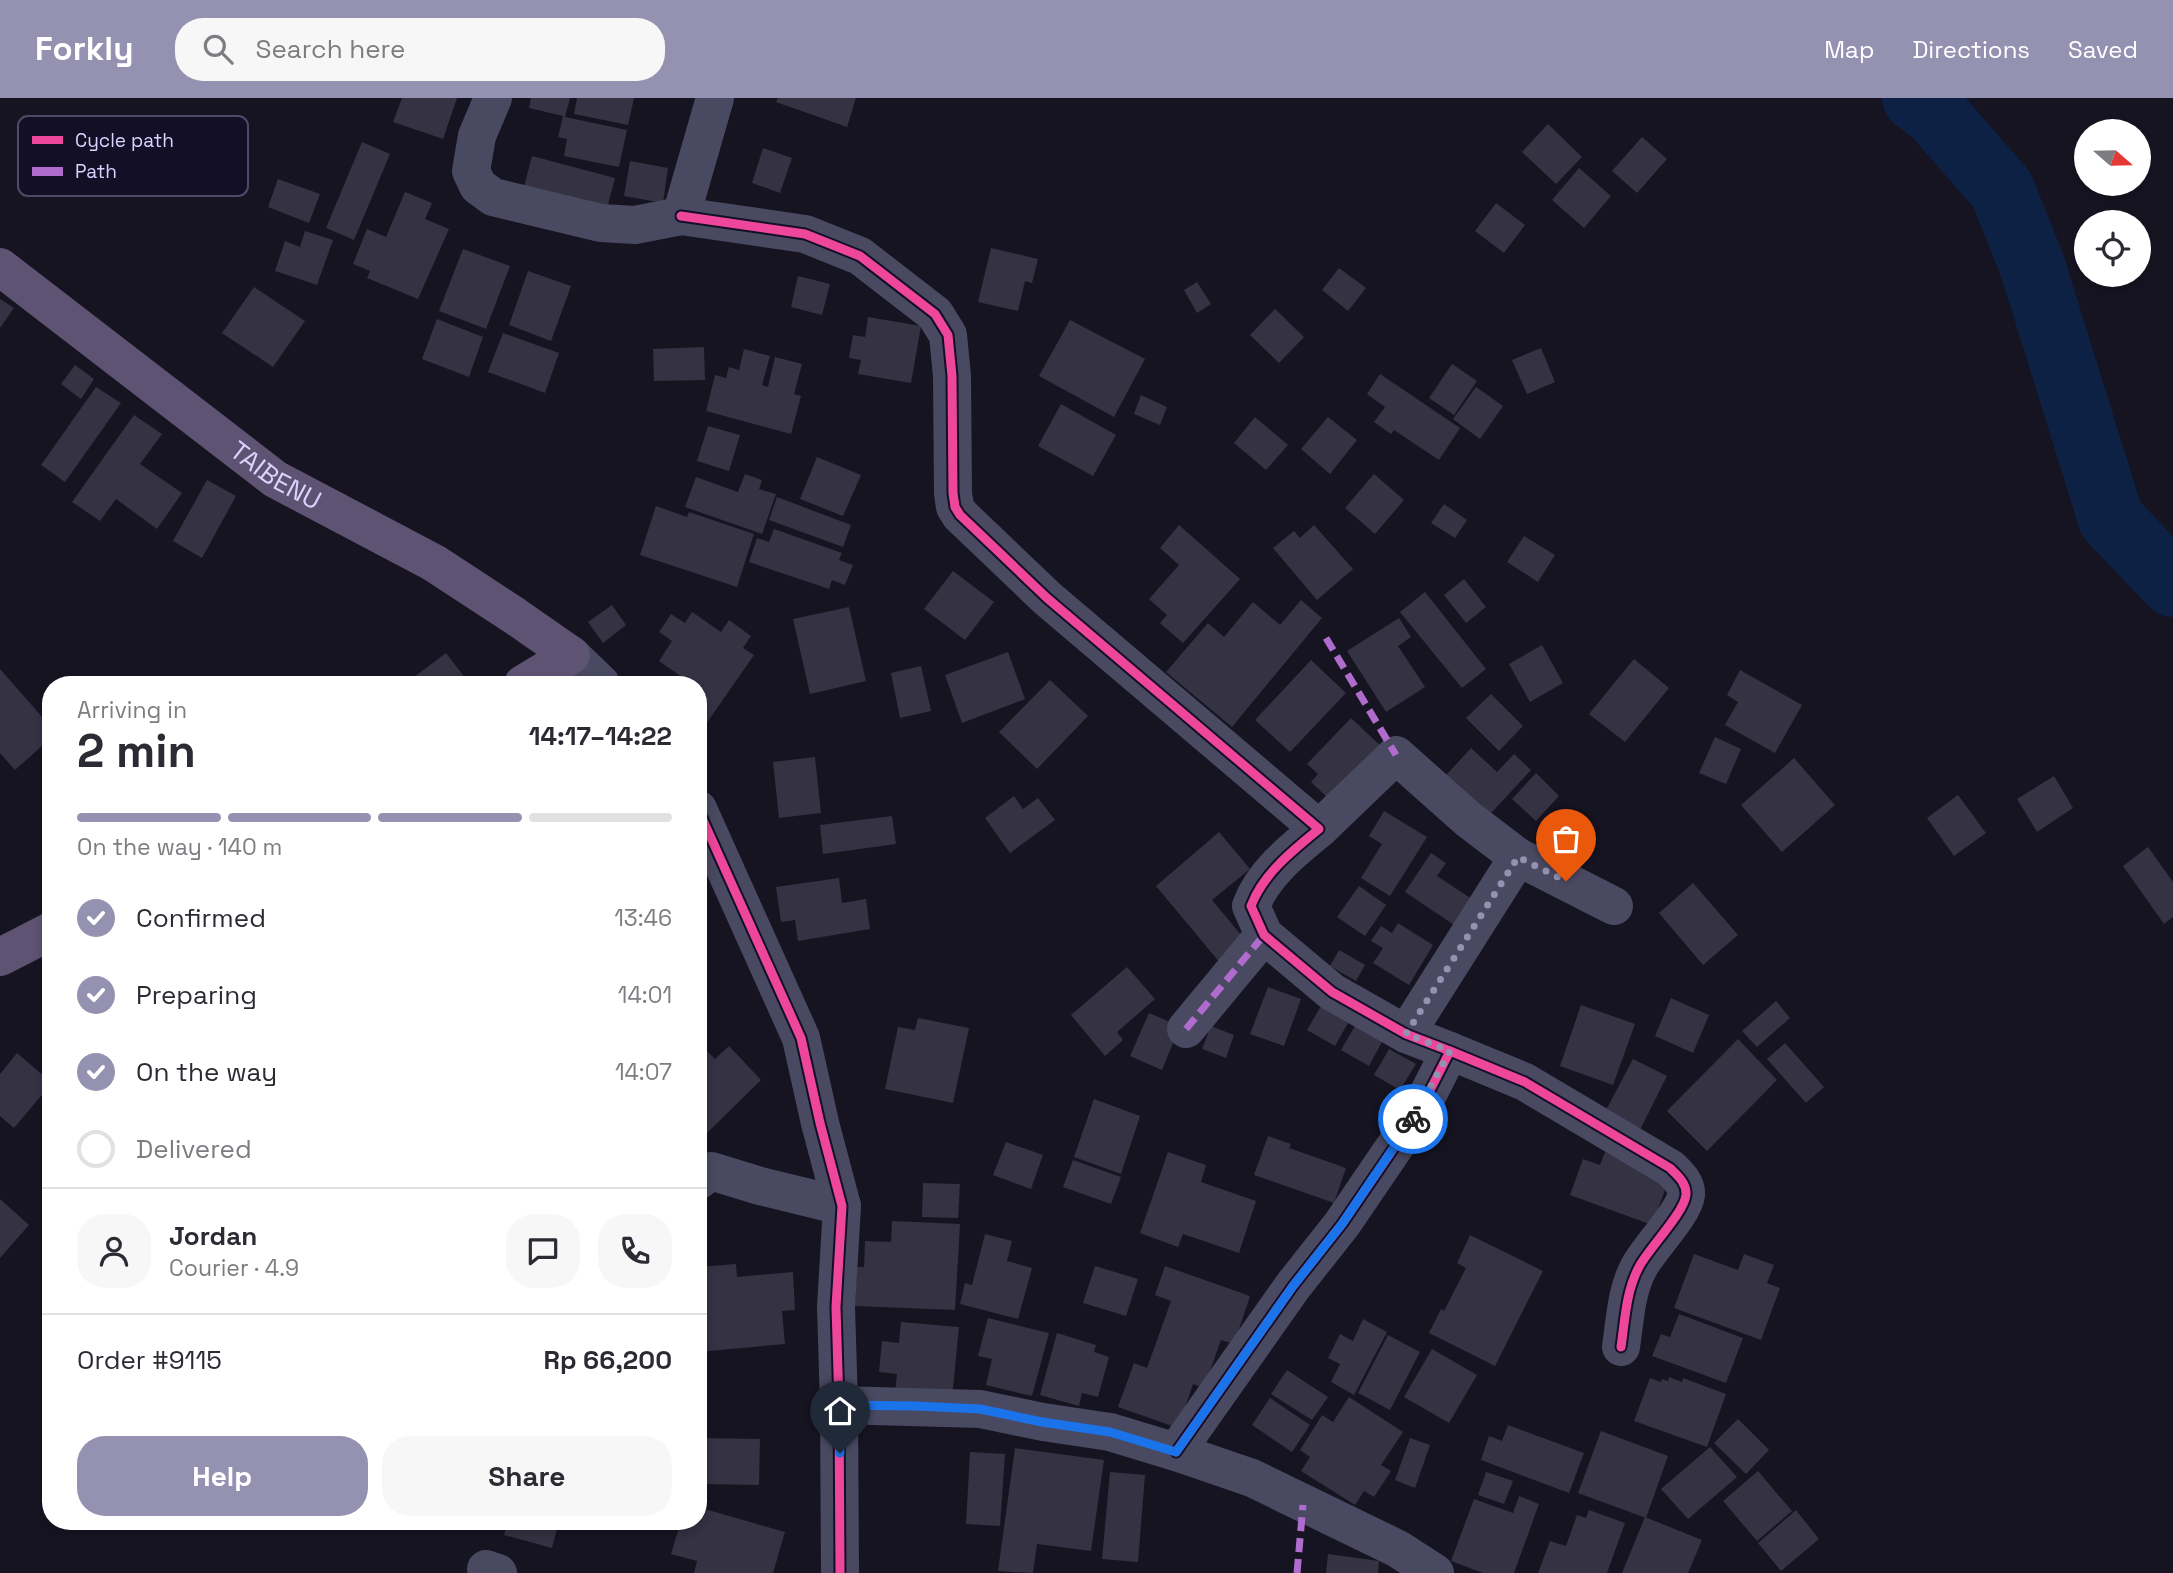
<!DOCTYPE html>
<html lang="en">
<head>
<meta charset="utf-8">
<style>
	body { margin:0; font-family:"Space Grotesk",sans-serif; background:#f7f7f7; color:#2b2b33; height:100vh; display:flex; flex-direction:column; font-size:26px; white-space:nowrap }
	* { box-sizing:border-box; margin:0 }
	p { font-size:23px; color:#7c7c81 }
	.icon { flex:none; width:38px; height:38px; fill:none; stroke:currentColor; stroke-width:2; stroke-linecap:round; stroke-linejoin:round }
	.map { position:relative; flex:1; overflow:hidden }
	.panel { position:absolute; left:42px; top:578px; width:665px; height:854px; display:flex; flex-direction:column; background:#fff; border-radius:28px; box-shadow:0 4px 10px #0003 }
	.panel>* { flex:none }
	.needle { width:46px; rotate:110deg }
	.controls { position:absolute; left:2074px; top:21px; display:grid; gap:14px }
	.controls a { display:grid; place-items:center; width:77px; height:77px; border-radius:50%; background:#fff; box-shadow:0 4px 10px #0003; font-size:35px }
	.pin { position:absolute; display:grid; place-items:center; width:60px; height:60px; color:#fff; margin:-72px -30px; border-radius:50% 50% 50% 0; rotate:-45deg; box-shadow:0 0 7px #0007 }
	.pin .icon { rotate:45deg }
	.courier { position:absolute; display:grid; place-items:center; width:70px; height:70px; margin:-35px; border:5px solid #1a73e8; border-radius:50%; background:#fff; color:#222; box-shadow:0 2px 9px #0007 }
	.overview em { font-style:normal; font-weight:600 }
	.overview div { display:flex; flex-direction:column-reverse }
	.overview { display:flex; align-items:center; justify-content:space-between; height:119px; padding:0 35px }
	h1 { font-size:46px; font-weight:600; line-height:52px }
	.bar { display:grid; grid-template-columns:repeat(4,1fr); gap:10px 7px; align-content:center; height:84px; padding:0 35px }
	.bar i { height:9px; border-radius:5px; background:#e1e1e2 }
	.bar .selected { background:#9591b1 }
	.bar p { grid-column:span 4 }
	.line { display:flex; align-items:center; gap:18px; padding:0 35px; border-top:2px solid #e1e1e2 }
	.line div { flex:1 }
	.round { display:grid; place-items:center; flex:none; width:74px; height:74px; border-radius:28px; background:#f7f7f7 }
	ol { padding:0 35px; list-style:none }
	li { display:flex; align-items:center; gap:21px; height:77px }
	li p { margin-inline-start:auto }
	li .icon { padding:7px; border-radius:50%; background:#9591b1; color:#fff; stroke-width:4 }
	li:last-child { color:#7c7c81 }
	li i { width:38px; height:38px; border:4px solid #e1e1e2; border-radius:50% }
	.cta { display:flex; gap:14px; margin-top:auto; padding:14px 35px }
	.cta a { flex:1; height:80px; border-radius:28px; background:#9591b1; color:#fff; font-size:28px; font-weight:600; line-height:80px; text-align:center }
	.cta a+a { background:#f7f7f7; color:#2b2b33 }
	header { display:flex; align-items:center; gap:42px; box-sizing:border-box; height:98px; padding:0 35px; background:#9591b1; color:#fff }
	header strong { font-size:33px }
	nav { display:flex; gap:38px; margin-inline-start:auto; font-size:24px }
	.search { width:490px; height:63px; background:#f7f7f7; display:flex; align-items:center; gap:18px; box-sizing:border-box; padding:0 24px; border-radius:28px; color:#7c7c81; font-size:26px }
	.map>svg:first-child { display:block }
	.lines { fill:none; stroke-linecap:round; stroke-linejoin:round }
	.river { stroke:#0d2144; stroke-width:66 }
	.building { fill:#343243 }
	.minor { stroke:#4a4962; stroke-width:38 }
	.major { stroke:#5e5373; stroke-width:38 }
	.quiet { stroke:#b06ccc; stroke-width:7; stroke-dasharray:14 7; stroke-linecap:butt }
	.cycleway-casing { stroke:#130f26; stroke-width:13 }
	.cycleway { stroke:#ed469a; stroke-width:9 }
	.done { stroke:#9591b1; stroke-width:7; stroke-dasharray:0 12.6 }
	.route { stroke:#1a73e8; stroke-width:9 }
	.labels { text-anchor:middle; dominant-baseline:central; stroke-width:5; stroke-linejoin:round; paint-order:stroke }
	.street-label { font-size:26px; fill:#d9d4ff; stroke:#130f26 }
	.key { fill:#130f26; stroke:#4e4a67; stroke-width:2 }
	.key-label { font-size:19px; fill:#d9d4ff }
</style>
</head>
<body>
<header>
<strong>Forkly</strong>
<div class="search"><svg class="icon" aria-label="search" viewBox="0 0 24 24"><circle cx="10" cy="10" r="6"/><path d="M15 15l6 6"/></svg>Search here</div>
<nav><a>Map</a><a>Directions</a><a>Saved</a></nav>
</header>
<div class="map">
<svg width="2173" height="1475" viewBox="0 0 2173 1475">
	<rect width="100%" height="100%" fill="#161421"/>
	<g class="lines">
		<path class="river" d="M1915 0 1935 15 2002 92 2032 167 2111 421 2173 486"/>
	</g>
	<g class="building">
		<path d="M402 0H457L443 41 393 24Z"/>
		<path d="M531 0H570L565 19 627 32 619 69 564 58 567 41 558 39 563 18 529 10Z"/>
		<path d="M577 0H634L628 27 574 16Z"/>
		<path d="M778 0H856L847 29 776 4Z"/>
		<path d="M1548 26 1582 59 1556 86 1522 54Z"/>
		<path d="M1642 39 1667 61 1637 95 1612 73Z"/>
		<path d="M362 44 390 56 354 142 326 130Z"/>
		<path d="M763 50 792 60 780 95 752 85Z"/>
		<path d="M532 58 615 80 605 118 522 97Z"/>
		<path d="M630 63 668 70 663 105 624 98Z"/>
		<path d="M1579 70 1611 98 1584 130 1552 102Z"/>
		<path d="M278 81 320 96 309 125 268 109Z"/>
		<path d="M405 94 432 105 425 121 449 131 418 201 367 180 370 173 353 166 367 131 386 139Z"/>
		<path d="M1496 105 1525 127 1504 155 1475 133Z"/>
		<path d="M305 133 333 142 317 187 275 173 285 143 300 149Z"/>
		<path d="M991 150 1038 161 1032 185 1025 183 1018 213 978 204Z"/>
		<path d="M463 151 510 168 486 231 439 213Z"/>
		<path d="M1339 170 1366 190 1348 213 1322 192Z"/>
		<path d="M528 173 571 188 551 243 509 227Z"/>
		<path d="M798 178 830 186 822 217 791 209Z"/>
		<path d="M1197 184 1211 206 1197 215 1184 192Z"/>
		<path d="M254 189 305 223 273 269 222 235Z"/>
		<path d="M0 201 14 210 0 230Z"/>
		<path d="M1275 211 1304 239 1279 265 1250 237Z"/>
		<path d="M868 219 921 228 911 285 858 276 861 262 849 260 853 237 865 239Z"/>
		<path d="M437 221 483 239 469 279 422 261Z"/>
		<path d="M1070 222 1145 261 1114 319 1039 278Z"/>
		<path d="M503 235 559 255 545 295 488 274Z"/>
		<path d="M704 249 705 282 654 283 653 251Z"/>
		<path d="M1541 250 1555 284 1527 296 1512 262Z"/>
		<path d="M744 251 770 258 762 287 768 289 775 259 802 266 794 296 801 298 791 336 706 313 715 277 726 280 729 269 739 272Z"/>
		<path d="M1452 266 1477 283 1454 317 1429 300Z"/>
		<path d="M75 267 94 281 81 301 61 286Z"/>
		<path d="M1380 276 1460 330 1439 362 1394 332 1391 336 1374 324 1385 309 1367 296Z"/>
		<path d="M96 289 121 305 65 384 41 367Z"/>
		<path d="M1476 289 1503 308 1480 341 1453 321Z"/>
		<path d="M1141 297 1167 309 1160 327 1134 316Z"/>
		<path d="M1061 306 1116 337 1093 378 1038 348Z"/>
		<path d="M134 317 162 336 140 366 182 395 157 431 116 401 100 423 72 404Z"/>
		<path d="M1255 319 1288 347 1266 372 1234 345Z"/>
		<path d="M1328 319 1357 342 1330 376 1301 351Z"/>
		<path d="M708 328 740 337 729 373 697 363Z"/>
		<path d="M817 359 861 377 843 418 800 401Z"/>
		<path d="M745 376 762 382 759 391 776 396 762 436 685 409 696 379 738 394Z"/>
		<path d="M1374 376 1404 402 1375 436 1345 410Z"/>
		<path d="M207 382 236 398 202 460 173 443Z"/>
		<path d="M777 399 851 427 843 449 769 422Z"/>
		<path d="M1444 406 1467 422 1455 440 1431 425Z"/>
		<path d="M656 408 687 419 689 414 754 436 737 489 640 457Z"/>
		<path d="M1179 427 1240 481 1183 545 1160 525 1167 517 1149 501 1179 467 1160 450Z"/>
		<path d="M1314 427 1353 471 1317 502 1273 450 1294 433 1300 440Z"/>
		<path d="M774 431 842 455 839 462 853 467 845 487 832 482 829 491 749 464 757 440 769 444Z"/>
		<path d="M1524 438 1555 457 1538 484 1507 464Z"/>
		<path d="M953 473 994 504 965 542 924 511Z"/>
		<path d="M1464 481 1486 509 1466 525 1444 497Z"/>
		<path d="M1425 494 1486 571 1462 590 1400 514Z"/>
		<path d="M1301 502 1322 520 1232 629 1166 574 1208 525 1224 539 1253 504 1280 527Z"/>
		<path d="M612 507 626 527 603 545 588 524Z"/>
		<path d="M849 509 866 583 810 596 793 521Z"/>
		<path d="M692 514 721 534 729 522 751 538 743 550 754 557 706 626 698 621V586H692L659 563 672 543 659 534 671 516 685 525Z"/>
		<path d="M1399 520 1411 539 1398 548 1425 589 1386 614 1347 553Z"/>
		<path d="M1542 547 1563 585 1530 604 1509 566Z"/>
		<path d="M1008 554 1025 601 962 625 945 577Z"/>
		<path d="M446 555 466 581 459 586H419L414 579Z"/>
		<path d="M1634 561 1669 590 1625 644 1589 616Z"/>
		<path d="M1311 562 1346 595 1290 654 1255 622Z"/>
		<path d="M921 568 931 613 900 620 891 575Z"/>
		<path d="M0 571 51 629V640L15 672 0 655Z"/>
		<path d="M1740 572 1802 607 1775 655 1725 627 1738 604 1727 597Z"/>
		<path d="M1050 582 1088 618 1037 671 999 634Z"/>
		<path d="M1491 596 1523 628 1499 653 1466 620Z"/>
		<path d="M1351 620 1384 651 1333 705 1311 684 1318 676 1307 666Z"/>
		<path d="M1715 639 1741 651 1726 686 1699 675Z"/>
		<path d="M1471 650 1497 674 1514 656 1531 672 1481 726 1438 686Z"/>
		<path d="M815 659 821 715 779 720 773 664Z"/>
		<path d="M1794 660 1835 707 1782 754 1741 707Z"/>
		<path d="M1536 675 1559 698 1536 723 1512 701Z"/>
		<path d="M2054 678 2073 710 2037 734 2017 701Z"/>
		<path d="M1958 697 1986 735 1954 758 1927 720Z"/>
		<path d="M1014 698 1023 711 1038 700 1055 722 1010 755 985 720Z"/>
		<path d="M1384 713 1427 739 1390 798 1361 780 1382 746 1369 738Z"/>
		<path d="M892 718 896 746 823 756 820 727Z"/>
		<path d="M1219 734 1250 771 1212 802 1247 844 1221 866 1156 788Z"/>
		<path d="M2148 749 2173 784V819L2164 826 2123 768Z"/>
		<path d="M1431 755 1446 765 1437 778 1472 801 1454 827 1405 794Z"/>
		<path d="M839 780 842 805 866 801 870 831 798 843 795 822 781 824 776 789Z"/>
		<path d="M1693 785 1738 837 1703 867 1659 815Z"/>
		<path d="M1359 788 1386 807 1365 838 1337 819Z"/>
		<path d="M1398 825 1433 847 1409 887 1373 865 1383 850 1371 843 1381 828 1392 835Z"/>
		<path d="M1339 852 1365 867 1356 883 1330 868Z"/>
		<path d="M1127 869 1155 901 1117 934 1123 942 1105 958 1071 917Z"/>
		<path d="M1268 889 1301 901 1284 948 1250 936Z"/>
		<path d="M1671 900 1709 917 1693 955 1655 938Z"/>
		<path d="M1776 903 1790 920 1757 949 1742 933Z"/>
		<path d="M1581 907 1635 926 1613 987 1560 968Z"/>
		<path d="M1321 908 1348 925 1335 948 1307 932Z"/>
		<path d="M1149 915 1180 928 1162 972 1130 958Z"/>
		<path d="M918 920 969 930 953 1005 885 991 898 929 915 932Z"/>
		<path d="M1211 928 1234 937 1226 960 1202 951Z"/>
		<path d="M1355 928 1382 944 1369 968 1341 952Z"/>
		<path d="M1738 941 1777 982 1707 1053 1667 1013Z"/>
		<path d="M1785 945 1824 989 1806 1005 1767 961Z"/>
		<path d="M729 948 761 982 706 1036 698 1027V960L706 952 715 961Z"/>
		<path d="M1389 951 1416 966 1400 992 1374 977Z"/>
		<path d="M17 955 51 984V986L14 1030 0 1018V976Z"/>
		<path d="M1633 961 1667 978 1640 1032 1605 1014Z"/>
		<path d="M1094 1001 1140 1018 1121 1076 1074 1059Z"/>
		<path d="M1268 1038 1291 1046 1289 1050 1346 1070 1334 1105 1254 1077Z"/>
		<path d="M1006 1044 1043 1057 1031 1091 993 1077Z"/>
		<path d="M1607 1049 1672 1073 1652 1127 1570 1097 1583 1061 1600 1067Z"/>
		<path d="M1168 1054 1206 1067 1201 1084 1256 1103 1239 1155 1183 1136 1178 1149 1140 1135Z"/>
		<path d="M1073 1062 1121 1079 1111 1106 1063 1089Z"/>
		<path d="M923 1085 960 1086 958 1120 922 1119Z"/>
		<path d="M0 1101 29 1127 0 1160Z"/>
		<path d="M892 1123 960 1126 955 1212 855 1208 857 1169H864L865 1143 891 1144Z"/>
		<path d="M985 1136 1012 1143 1007 1163 1032 1170 1018 1221 960 1206 965 1185 972 1187Z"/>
		<path d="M1470 1137 1543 1173 1495 1268 1429 1235 1441 1211 1444 1213 1466 1170 1457 1165Z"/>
		<path d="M1694 1156 1738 1172 1744 1156 1774 1167 1767 1185 1780 1190 1761 1242 1674 1210Z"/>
		<path d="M736 1166 737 1179 793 1174 795 1212 782 1213 785 1246 698 1254V1169Z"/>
		<path d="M1095 1168 1138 1181 1126 1218 1083 1205Z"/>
		<path d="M1165 1168 1250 1198 1234 1246 1221 1242 1204 1290 1193 1286 1178 1330 1118 1309 1134 1265 1147 1270 1171 1203 1155 1197Z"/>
		<path d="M1679 1216 1743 1240 1726 1285 1652 1258 1661 1236 1670 1239Z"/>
		<path d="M988 1220 1049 1235 1032 1298 986 1287 992 1261 978 1258Z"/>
		<path d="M1363 1221 1387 1234 1354 1297 1331 1284 1340 1266 1328 1260 1340 1236 1353 1243Z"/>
		<path d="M901 1224 959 1229 952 1300 895 1295 897 1276 879 1274 882 1243 899 1245Z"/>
		<path d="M1057 1235 1096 1247 1094 1254 1109 1259 1098 1299 1082 1295 1079 1308 1040 1297Z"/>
		<path d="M1388 1237 1420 1254 1390 1312 1358 1295Z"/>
		<path d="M1432 1251 1477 1277 1449 1325 1404 1299Z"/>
		<path d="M1287 1272 1328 1299 1312 1322 1271 1296Z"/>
		<path d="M1669 1279 1682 1284 1683 1280 1726 1296 1707 1349 1634 1323 1650 1280 1661 1284 1662 1281 1668 1283Z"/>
		<path d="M1349 1299 1403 1334 1381 1367 1391 1373 1374 1399 1364 1393 1355 1407 1301 1373 1310 1359 1300 1352 1322 1317 1333 1324Z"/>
		<path d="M1270 1300 1310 1327 1292 1354 1252 1327Z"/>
		<path d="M1738 1321 1769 1352 1746 1376 1714 1345Z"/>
		<path d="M1508 1327 1584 1355 1569 1395 1481 1362 1489 1338 1502 1343Z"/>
		<path d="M1601 1333 1668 1358 1646 1420 1578 1395Z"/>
		<path d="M702 1340 760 1341 759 1387 701 1386Z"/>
		<path d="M1410 1340 1430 1347 1415 1390 1395 1382Z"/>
		<path d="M1710 1349 1737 1379 1688 1421 1661 1391Z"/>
		<path d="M1015 1350 1104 1362 1091 1453 1037 1446 1033 1475 998 1473Z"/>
		<path d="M970 1354 1005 1356 1000 1428 966 1426Z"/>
		<path d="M1758 1373 1792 1413 1757 1443 1723 1403Z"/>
		<path d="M1110 1374 1145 1377 1138 1464 1102 1461Z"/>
		<path d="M1486 1374 1513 1383 1504 1406 1478 1397Z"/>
		<path d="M1519 1398 1539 1406 1514 1475H1483L1451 1463 1474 1401 1513 1415Z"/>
		<path d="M698 1409 785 1434 773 1475H694L697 1463 671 1456 681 1423H698Z"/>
		<path d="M1589 1412 1625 1425 1607 1475H1538L1550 1443 1566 1448 1577 1417 1586 1420Z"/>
		<path d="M1796 1412 1819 1441 1781 1473 1758 1445Z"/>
		<path d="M1645 1419 1702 1442 1688 1475H1622Z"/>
		<path d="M508 1423H559L552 1450 504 1437Z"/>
		<path d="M1328 1456 1379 1463 1378 1475H1326Z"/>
	</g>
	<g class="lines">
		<g class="minor">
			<path d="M493 0 477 38 471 73 478 88 493 99 601 125 635 127 681 118 715 0"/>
			<path d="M681 118 805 136 860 158 935 216 948 237 952 278 953 395 955 409 960 417 1047 500 1319 731C1292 753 1263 776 1251 808L1264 837 1332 894 1406 936 1450 953 1421 1010 1342 1126 1293 1188 1176 1354"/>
			<path d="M571 557 601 586"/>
			<path d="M698 711 801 940 820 1025 842 1108 836 1209 839 1307 840 1475"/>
			<path d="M1319 731 1396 657 1468 721 1518 759 1406 936"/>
			<path d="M1518 759 1614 808"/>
			<path d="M1186 931 1264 837"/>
			<path d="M1450 953 1525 984 1670 1070C1677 1077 1687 1085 1686 1097 1684 1115 1649 1150 1639 1169 1626 1193 1625 1222 1621 1249"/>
			<path d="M698 1083 711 1073 760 1088 842 1108"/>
			<path d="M839 1307 980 1311 1043 1324 1110 1334 1176 1354 1252 1380 1398 1451 1435 1475"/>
			<path d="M486 1471 498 1475"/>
		</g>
		<g class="major">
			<path id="s1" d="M0 169 275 381 434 465 515 518 571 557 523 586"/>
			<path d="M0 859 51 833"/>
		</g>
		<g class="quiet">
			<path d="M1326 540 1396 657"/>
			<path d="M1186 931 1264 837"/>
			<path d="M1297 1475 1303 1407"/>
		</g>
		<g class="cycleway-casing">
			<g id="cycleway">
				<path d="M681 118 805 136 860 158 935 216 948 237 952 278 953 395 955 409 960 417 1047 500 1319 731C1292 753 1263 776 1251 808L1264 837 1332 894 1406 936 1450 953 1421 1010 1342 1126 1293 1188 1176 1354"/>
				<path d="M698 711 801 940 820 1025 842 1108 836 1209 839 1307 840 1475"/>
				<path d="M1450 953 1525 984 1670 1070C1677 1077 1687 1085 1686 1097 1684 1115 1649 1150 1639 1169 1626 1193 1625 1222 1621 1249"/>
			</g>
		</g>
		<use href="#cycleway" class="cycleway"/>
	</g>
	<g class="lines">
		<path class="done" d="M1413 1021 1450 953 1406 936 1518 759 1566 783"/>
		<path class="route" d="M840 1355 839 1307 916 1308 980 1311 1042 1324 1110 1334 1176 1354 1293 1188 1342 1126 1413 1021"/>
	</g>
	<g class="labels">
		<g class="street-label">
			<text stroke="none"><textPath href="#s1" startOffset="346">TAIBENU</textPath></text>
		</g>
	</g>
	<rect x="18" y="18" width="230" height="80" rx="10" class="key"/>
	<rect x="32" y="38" width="31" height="8" fill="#ed469a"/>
	<rect x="32" y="69" width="31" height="9" fill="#b06ccc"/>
	<g class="key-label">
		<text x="75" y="49">Cycle path</text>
		<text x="75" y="80">Path</text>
	</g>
</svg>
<div class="controls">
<a><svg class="needle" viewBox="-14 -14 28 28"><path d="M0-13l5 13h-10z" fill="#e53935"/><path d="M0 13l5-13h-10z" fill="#7c7c81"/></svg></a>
<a><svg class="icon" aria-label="locate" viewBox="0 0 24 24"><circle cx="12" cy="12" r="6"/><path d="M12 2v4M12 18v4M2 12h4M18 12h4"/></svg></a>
</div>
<div class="pin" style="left:1566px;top:783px;background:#ea580c"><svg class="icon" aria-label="bag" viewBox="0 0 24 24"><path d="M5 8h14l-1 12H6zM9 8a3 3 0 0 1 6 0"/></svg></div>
<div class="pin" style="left:840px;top:1355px;background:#1f2937"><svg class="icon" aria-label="home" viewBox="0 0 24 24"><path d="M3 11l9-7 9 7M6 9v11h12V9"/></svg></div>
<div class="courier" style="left:1413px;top:1021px"><svg class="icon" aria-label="bike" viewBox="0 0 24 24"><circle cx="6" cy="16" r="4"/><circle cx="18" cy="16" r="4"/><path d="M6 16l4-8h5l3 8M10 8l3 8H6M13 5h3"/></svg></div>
<section class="panel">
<div class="overview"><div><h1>2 min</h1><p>Arriving in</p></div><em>14:17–14:22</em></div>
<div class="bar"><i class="selected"></i><i class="selected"></i><i class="selected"></i><i></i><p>On the way · 140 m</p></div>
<ol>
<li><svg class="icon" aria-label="check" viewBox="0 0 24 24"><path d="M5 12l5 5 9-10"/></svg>Confirmed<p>13:46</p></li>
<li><svg class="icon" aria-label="check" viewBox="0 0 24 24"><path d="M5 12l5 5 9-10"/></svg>Preparing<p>14:01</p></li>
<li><svg class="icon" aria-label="check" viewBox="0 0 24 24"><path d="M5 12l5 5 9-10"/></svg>On the way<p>14:07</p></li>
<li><i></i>Delivered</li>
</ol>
<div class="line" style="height:126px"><a class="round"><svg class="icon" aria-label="person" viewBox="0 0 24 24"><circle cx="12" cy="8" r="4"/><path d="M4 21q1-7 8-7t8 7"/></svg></a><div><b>Jordan</b><p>Courier · 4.9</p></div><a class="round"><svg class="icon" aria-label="chat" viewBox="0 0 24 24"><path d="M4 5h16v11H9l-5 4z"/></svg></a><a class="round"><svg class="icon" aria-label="phone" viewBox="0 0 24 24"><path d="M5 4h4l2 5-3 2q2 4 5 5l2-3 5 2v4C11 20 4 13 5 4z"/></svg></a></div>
<div class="line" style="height:91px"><div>Order #9115</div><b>Rp 66,200</b></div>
<div class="cta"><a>Help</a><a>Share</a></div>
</section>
</div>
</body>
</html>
